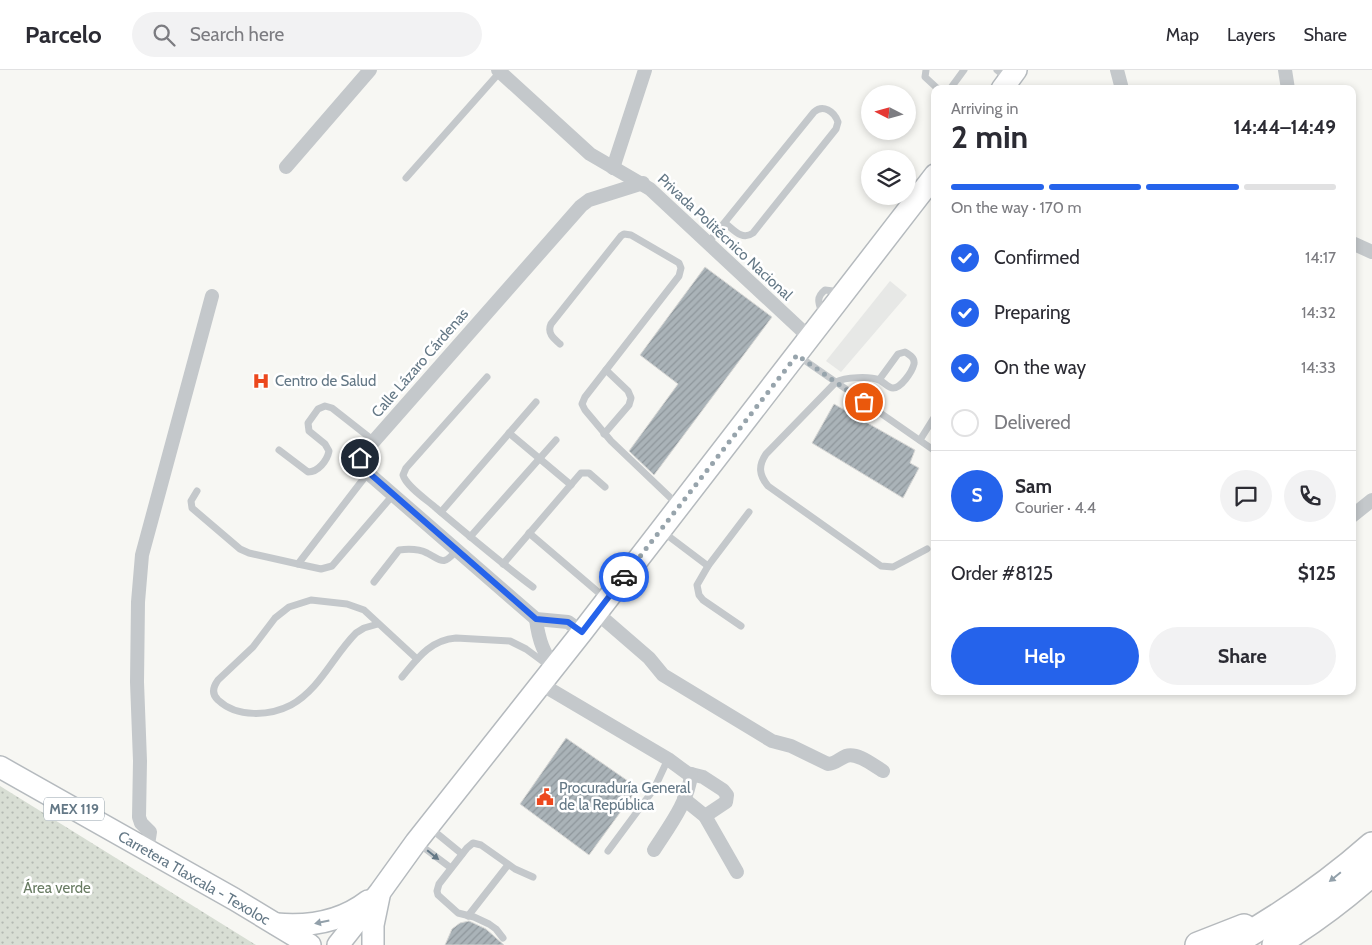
<!DOCTYPE html>
<html lang="en">
<head>
<meta charset="utf-8">
<style>
	body { margin:0; font-family:Cabin,sans-serif; background:#f2f2f3; color:#2b2b33; height:100vh; display:flex; flex-direction:column; font-size:19px; white-space:nowrap }
	* { box-sizing:border-box; margin:0 }
	p { font-size:16px; color:#7c7c81 }
	.icon { flex:none; width:28px; height:28px; fill:none; stroke:currentColor; stroke-width:2; stroke-linecap:round; stroke-linejoin:round }
	.map { position:relative; flex:1; overflow:hidden }
	.details { position:absolute; left:931px; top:15px; width:425px; height:610px; display:flex; flex-direction:column; background:#fff; border-radius:10px; box-shadow:0 2px 8px #0003 }
	.details>* { flex:none }
	.needle { width:32px; rotate:276deg }
	.buttons { position:absolute; left:861px; top:15px; display:grid; gap:10px }
	.buttons a { display:grid; place-items:center; width:55px; height:55px; border-radius:50%; background:#fff; box-shadow:0 2px 8px #0003; font-size:25px }
	.pin { position:absolute; display:grid; place-items:center; width:42px; height:42px; color:#fff; margin:-21px; border:2px solid #fff; border-radius:50%; box-shadow:0 1px 5px #0007 }
	.courier { position:absolute; display:grid; place-items:center; width:50px; height:50px; margin:-25px; border:4px solid #2563eb; border-radius:50%; background:#fff; color:#222; box-shadow:0 1px 6px #0007 }
	.head em { font-style:normal; font-weight:700 }
	.head div { display:flex; flex-direction:column-reverse }
	.head { display:flex; align-items:center; justify-content:space-between; height:85px; padding:0 20px }
	h1 { font-size:32px; font-weight:700; line-height:38px }
	.bar { display:grid; grid-template-columns:repeat(4,1fr); gap:8px 5px; align-content:center; height:60px; padding:0 20px }
	.bar i { height:6px; border-radius:4px; background:#e1e1e2 }
	.bar .active { background:#2563eb }
	.bar p { grid-column:span 4 }
	.line { display:flex; align-items:center; gap:12px; padding:0 20px; border-top:1px solid #e1e1e2 }
	.line div { flex:1 }
	.round { display:grid; place-items:center; flex:none; width:52px; height:52px; border-radius:26px; background:#f2f2f3 }
	ol { padding:0 20px; list-style:none }
	li { display:flex; align-items:center; gap:15px; height:55px }
	li p { margin-inline-start:auto }
	li .icon { padding:5px; border-radius:50%; background:#2563eb; color:#fff; stroke-width:4 }
	li:last-child { color:#7c7c81 }
	li i { width:28px; height:28px; border:2px solid #e1e1e2; border-radius:50% }
	.button { display:flex; gap:10px; margin-top:auto; padding:10px 20px }
	.button a { flex:1; height:58px; border-radius:30px; background:#2563eb; color:#fff; font-size:20px; font-weight:700; line-height:58px; text-align:center }
	.button a+a { background:#f2f2f3; color:#2b2b33 }
	header { display:flex; align-items:center; gap:30px; box-sizing:border-box; height:70px; padding:0 25px; background:#fff; border-bottom:1px solid #e1e1e2 }
	header strong { font-size:24px }
	nav { display:flex; gap:28px; margin-inline-start:auto; font-size:18px }
	.search { width:350px; height:45px; background:#f2f2f3; display:flex; align-items:center; gap:12px; box-sizing:border-box; padding:0 18px; border-radius:28px; color:#7c7c81; font-size:19px }
	.map>svg:first-child { display:block }
	.built { fill:#e7e8e6 }
	.park { fill:url(#park-dots) }
	.building { fill:url(#building-hatch); stroke:#d8d8d6 }
	.lines { fill:none; stroke-linecap:round; stroke-linejoin:round }
	.primary-casing { stroke:#b5babe; stroke-width:24 }
	.motorway-casing { stroke:#b6babd; stroke-width:28 }
	.service { stroke:#c4c8cb; stroke-width:7 }
	.minor { stroke:#c4c8cb; stroke-width:14 }
	.primary { stroke:#fff; stroke-width:21 }
	.motorway { stroke:#fff; stroke-width:25 }
	.oneway { fill:#647886 }
	.oneway2 { fill:#92a0aa }
	.done { stroke:#97a4ac; stroke-width:5; stroke-dasharray:0 9 }
	.route { stroke:#2563eb; stroke-width:6 }
	.labels { text-anchor:middle; dominant-baseline:central; stroke-width:5; stroke-linejoin:round; paint-order:stroke }
	.shield { fill:#fff; stroke:#92a0aa; stroke-width:1 }
	.shield-label { font-size:14px; font-weight:bold; fill:#647886 }
	.street-label { font-size:15px; fill:#647886; stroke:#fff }
	.poi-label { font-size:15px; fill:#647886; stroke:#fff; text-anchor:start }
	.park-label { font-size:15px; fill:#697c63; stroke:#fff }
</style>
</head>
<body>
<header>
<strong>Parcelo</strong>
<div class="search"><svg class="icon" aria-label="search" viewBox="0 0 24 24"><circle cx="10" cy="10" r="6"/><path d="M15 15l6 6"/></svg>Search here</div>
<nav><a>Map</a><a>Layers</a><a>Share</a></nav>
</header>
<div class="map">
<svg width="1372" height="875" viewBox="0 0 1372 875">
	<defs>
		<pattern id="park-dots" width="8" height="8" patternUnits="userSpaceOnUse" patternTransform="scale(1.25)"><rect width="8" height="8" fill="#d8ded4"/><path d="M2 2h.1M6 6h.1" fill="none" stroke="#b3b9b2" stroke-width="1.8" stroke-linecap="round"/></pattern>
		<pattern id="building-hatch" width="6" height="6" patternUnits="userSpaceOnUse" patternTransform="scale(1.25)"><rect width="6" height="6" fill="#aab3b8"/><path d="M-1 1l2-2M0 6l6-6M5 7l2-2" fill="none" stroke="#8e969b"/></pattern>
	</defs>
	<rect width="100%" height="100%" fill="#f7f7f3"/>
	<path class="built" d="M890 211 907 225 841 302 826 291Z"/>
	<path class="park" d="M0 716 256 875H0Z"/>
	<g class="building">
		<path d="M705 197 772 247 654 405 629 381 678 314 640 285Z"/>
		<path d="M834 334 915 380 910 393 919 398 903 428 812 373Z"/>
		<path d="M566 668 638 718 589 785 520 734Z"/>
		<path d="M469 851 486 859 504 875H445L452 859 460 853Z"/>
	</g>
	<g class="lines">
		<g class="primary-casing">
			<g id="primary">
				<path d="M1002 19 1016 0"/>
				<path d="M0 697 234 829 310 875"/>
				<path d="M276 854C309 857 341 852 368 831"/>
				<path d="M338 875 380 822 416 772 582 562 935 105"/>
				<path d="M373 875V855L379 826"/>
			</g>
		</g>
		<g class="motorway-casing">
			<g id="motorway">
				<path d="M1198 875 1244 857"/>
				<path d="M1230 875C1281 846 1328 814 1372 775"/>
				<path d="M1275 875C1309 854 1342 830 1372 803"/>
			</g>
		</g>
		<g class="service">
			<path d="M926 0 925 7 938 19"/>
			<path d="M997 0 1007 8"/>
			<path d="M950 19 964 0"/>
			<path d="M406 108 500 2"/>
			<path d="M708 173 814 42C823 34 834 41 838 52L836 59 753 163C742 171 734 160 725 153"/>
			<path d="M823 245C819 234 815 228 825 220L841 222"/>
			<path d="M560 274C553 268 547 263 551 254L621 166 624 164 631 165 679 193 681 198 679 206 585 327 582 334 585 340 611 371 677 434"/>
			<path d="M797 285 935 381"/>
			<path d="M487 307 406 398 403 405C406 416 427 430 436 438 468 465 500 492 533 517"/>
			<path d="M879 310 898 284 905 282C910 285 915 288 914 294 912 302 901 318 893 318 888 318 884 312 879 310 870 306 845 307 836 312L766 384C758 396 759 405 768 416L881 496 893 497 927 479"/>
			<path d="M509 363 571 415"/>
			<path d="M604 364 629 335 631 328 628 321 606 300"/>
			<path d="M920 370 935 346"/>
			<path d="M279 380 308 402C318 402 327 391 329 381L325 374 309 361 308 353 318 339 325 336 332 338 374 371"/>
			<path d="M368 403 298 494 321 499 332 496 393 425"/>
			<path d="M197 421 191 431 192 438 240 479 249 483 298 494"/>
			<path d="M441 442 536 332"/>
			<path d="M663 462 708 496"/>
			<path d="M529 463 605 528"/>
			<path d="M470 467 556 370"/>
			<path d="M503 494 581 403H589L605 417"/>
			<path d="M374 512 399 480C407 479 419 479 427 483 442 491 443 496 456 481"/>
			<path d="M378 554 364 558 356 563C333 586 320 619 291 635 270 646 237 648 218 630 211 624 213 617 218 610L253 577 275 548 289 537 311 530 347 534 364 540 417 589"/>
			<path d="M741 556 703 530 699 525 697 515 708 496 749 442"/>
			<path d="M402 607C417 589 430 570 456 568L510 571 526 579 549 596"/>
			<path d="M429 757 462 784"/>
			<path d="M419 774 451 798"/>
			<path d="M608 781 654 719 668 689"/>
			<path d="M468 846 508 795"/>
			<path d="M503 868 496 859 489 854 474 847 458 843 438 825 437 821 439 814 467 778 473 773 481 775 515 799 533 807"/>
		</g>
		<g class="minor">
			<path d="M498 0 590 84 650 119 810 268"/>
			<path d="M1117 0 1122 19"/>
			<path d="M1285 0 1288 19"/>
			<path d="M286 97 370 0"/>
			<path d="M613 98 645 0"/>
			<path d="M1352 173 1372 182"/>
			<path d="M1352 446 1372 430"/>
			<path d="M597 543 649 588 663 605 772 671 791 676 828 694C835 694 839 689 846 686 858 682 874 696 883 701"/>
			<path d="M536 549C538 566 542 584 555 596"/>
			<path d="M582 562 568 552 536 549 368 403 361 395 360 388 374 371 581 136 589 130 643 113"/>
			<path d="M541 614 668 689 687 703 703 707 723 720 727 725 726 732 705 746"/>
			<path d="M684 729 705 746 737 802"/>
			<path d="M654 780C668 758 689 731 691 704"/>
			<path d="M147 781 150 762 141 753 139 747 140 691 137 612 138 532 142 485 212 226"/>
		</g>
		<use href="#primary" class="primary"/>
		<use href="#motorway" class="motorway"/>
	</g>
	<defs><path id="oneway-solid" d="M-6-.8H1V-3.2L6.5 0L1 3.2V.8H-6Z" transform="scale(1.25)"/></defs>
	<use class="oneway" href="#oneway-solid" transform="translate(433 785) rotate(39)"/>
	<g class="oneway2">
		<use href="#oneway-solid" transform="translate(1335 807) rotate(141)"/>
		<use href="#oneway-solid" transform="translate(322 852) rotate(168)"/>
	</g>
	<g class="lines">
		<path class="done" d="M624 507 797 285 864 332"/>
		<path class="route" d="M360 388 361 395 368 402 536 549 568 552 582 562 624 507"/>
	</g>
	<defs>
		<g id="hospital-bare" transform="scale(1.35)"><path d="M-5-5h3v3.5h4V-5h3V5h-3V1.5h-4V5h-3Z" fill="#ec481e" stroke="#fff" stroke-width="2.5" paint-order="stroke"/></g>
		<g id="civic-bare" transform="scale(1.35)"><path d="M-.6-6.5H3V-4.5H.6V-3L4-1V1h2V6H-6V1h2V-1L-.6-3ZM-1.2 2.5V6h2.4V2.5Z" fill="#ec481e" stroke="#fff" stroke-width="2.5" paint-order="stroke"/></g>
	</defs>
	<g fill-rule="evenodd">
		<use href="#hospital-bare" x="261" y="311"/>
		<use href="#civic-bare" x="545" y="727"/>
	</g>
	<g class="labels">
		<rect class="shield" x="44" y="727.5" width="60" height="23" rx="4"/>
		<g class="shield-label">
			<text x="74" y="739">MEX 119</text>
		</g>
		<g class="street-label">
			<text transform="translate(725 167) rotate(43)">Privada Politécnico Nacional</text>
			<text transform="translate(420 293) rotate(-49)">Calle Lázaro Cárdenas</text>
			<text transform="translate(194 808) rotate(30)">Carretera Tlaxcala - Texoloc</text>
		</g>
		<g class="poi-label">
			<text x="275" y="311">Centro de Salud</text>
			<text x="559" y="718">Procuraduría General<tspan x="559" dy="17">de la República</tspan></text>
		</g>
		<g class="park-label">
			<text x="57" y="818">Área verde</text>
		</g>
	</g>
</svg>
<div class="buttons">
<a><svg class="needle" viewBox="-14 -14 28 28"><path d="M0-13l5 13h-10z" fill="#e53935"/><path d="M0 13l5-13h-10z" fill="#7c7c81"/></svg></a>
<a><svg class="icon" aria-label="layers" viewBox="0 0 24 24"><path d="M12 4l9 5-9 5-9-5zM3 14l9 5 9-5"/></svg></a>
</div>
<div class="pin" style="left:864px;top:332px;background:#ea580c"><svg class="icon" aria-label="bag" viewBox="0 0 24 24"><path d="M5 8h14l-1 12H6zM9 8a3 3 0 0 1 6 0"/></svg></div>
<div class="pin" style="left:360px;top:388px;background:#1f2937"><svg class="icon" aria-label="home" viewBox="0 0 24 24"><path d="M3 11l9-7 9 7M6 9v11h12V9"/></svg></div>
<div class="courier" style="left:624px;top:507px"><svg class="icon" aria-label="car" viewBox="0 0 24 24"><path d="M5 17H2v-5l4-1 3-4h7l3 4 3 1v5h-3M9 17h6M6 11h13"/><circle cx="7" cy="17" r="2"/><circle cx="17" cy="17" r="2"/></svg></div>
<section class="details">
<div class="head"><div><h1>2 min</h1><p>Arriving in</p></div><em>14:44–14:49</em></div>
<div class="bar"><i class="active"></i><i class="active"></i><i class="active"></i><i></i><p>On the way · 170 m</p></div>
<ol>
<li><svg class="icon" aria-label="check" viewBox="0 0 24 24"><path d="M5 12l5 5 9-10"/></svg>Confirmed<p>14:17</p></li>
<li><svg class="icon" aria-label="check" viewBox="0 0 24 24"><path d="M5 12l5 5 9-10"/></svg>Preparing<p>14:32</p></li>
<li><svg class="icon" aria-label="check" viewBox="0 0 24 24"><path d="M5 12l5 5 9-10"/></svg>On the way<p>14:33</p></li>
<li><i></i>Delivered</li>
</ol>
<div class="line" style="height:90px"><b class="round" style="background:#2563eb;color:#fff">S</b><div><b>Sam</b><p>Courier · 4.4</p></div><a class="round"><svg class="icon" aria-label="chat" viewBox="0 0 24 24"><path d="M4 5h16v11H9l-5 4z"/></svg></a><a class="round"><svg class="icon" aria-label="phone" viewBox="0 0 24 24"><path d="M5 4h4l2 5-3 2q2 4 5 5l2-3 5 2v4C11 20 4 13 5 4z"/></svg></a></div>
<div class="line" style="height:65px"><div>Order #8125</div><b>$125</b></div>
<div class="button"><a>Help</a><a>Share</a></div>
</section>
</div>
</body>
</html>
